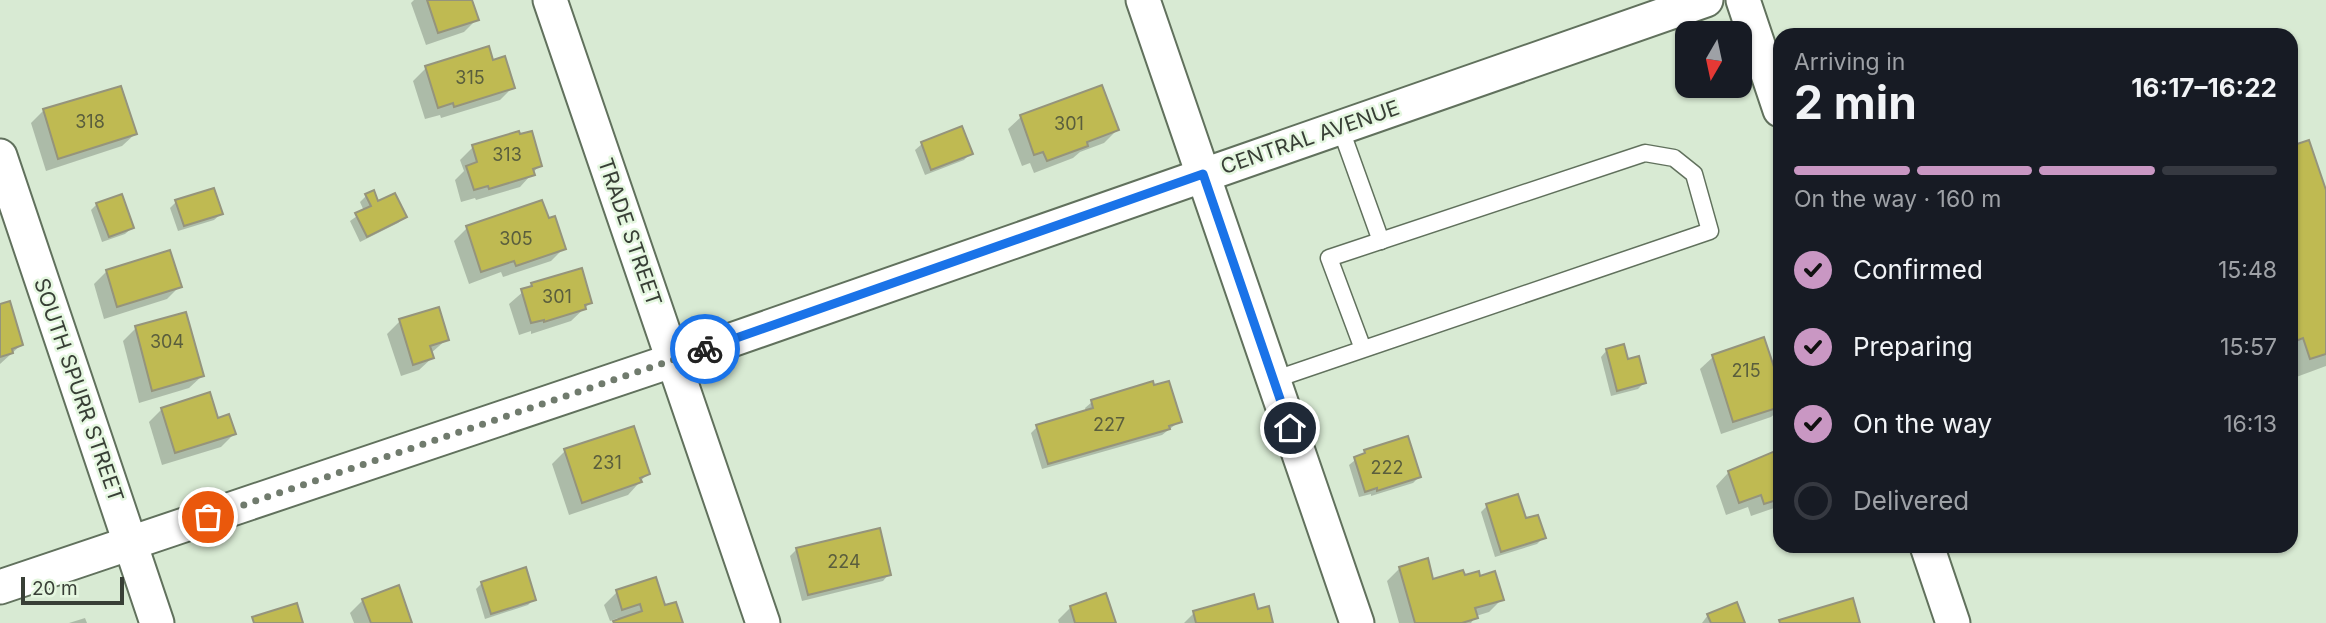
<!DOCTYPE html>
<html lang="en">
<head>
<meta charset="utf-8">
<style>
	body { margin:0; font-family:Inter,sans-serif; background:#242831; color:#f1f3f6; height:100vh; display:flex; flex-direction:column; font-size:26px; white-space:nowrap }
	* { box-sizing:border-box; margin:0 }
	p { font-size:23px; color:#9ea1a6 }
	.icon { flex:none; width:38px; height:38px; fill:none; stroke:currentColor; stroke-width:2; stroke-linecap:round; stroke-linejoin:round }
	.map { position:relative; flex:1; overflow:hidden }
	.sheet { position:absolute; left:1773px; top:28px; width:525px; height:525px; display:flex; flex-direction:column; background:#171b24; border-radius:21px; box-shadow:0 2px 5px #0004 }
	.sheet>* { flex:none }
	.needle { width:46px; rotate:189deg }
	.tools { position:absolute; left:1675px; top:21px; display:grid; gap:14px }
	.tools a { display:grid; place-items:center; width:77px; height:77px; border-radius:14px; background:#171b24; box-shadow:0 2px 5px #0004; font-size:35px }
	.scale { position:absolute; left:21px; bottom:18px; width:103px; box-sizing:border-box; padding-left:7px; border:4px solid #383f36; border-top:0; font-size:19px; line-height:24px; white-space:nowrap; color:#383f36; -webkit-text-stroke:5px #e5f7e0; paint-order:stroke }
	.pin { position:absolute; display:grid; place-items:center; width:60px; height:60px; color:#fff; margin:-30px; border:4px solid #fff; border-radius:50%; box-shadow:0 2px 7px #0007 }
	.courier { position:absolute; display:grid; place-items:center; width:70px; height:70px; margin:-35px; border:5px solid #1a73e8; border-radius:50%; background:#fff; color:#222; box-shadow:0 2px 9px #0007 }
	.overview em { font-style:normal; font-weight:700 }
	.overview div { display:flex; flex-direction:column-reverse }
	.overview { display:flex; align-items:center; justify-content:space-between; height:119px; padding:0 21px }
	h1 { font-size:46px; font-weight:700; line-height:52px }
	.bar { display:grid; grid-template-columns:repeat(4,1fr); gap:10px 7px; align-content:center; height:84px; padding:0 21px }
	.bar i { height:9px; border-radius:5px; background:#363941 }
	.bar .current { background:#c997c3 }
	.bar p { grid-column:span 4 }
	ol { padding:0 21px; list-style:none }
	li { display:flex; align-items:center; gap:21px; height:77px }
	li p { margin-inline-start:auto }
	li .icon { padding:7px; border-radius:50%; background:#c997c3; color:#111; stroke-width:4 }
	li:last-child { color:#9ea1a6 }
	li i { width:38px; height:38px; border:4px solid #363941; border-radius:50% }
	.map>svg:first-child { display:block }
	.shadow { fill:#0003 }
	.building { fill:#bfba52; stroke:#95947c; stroke-width:2 }
	.lines { fill:none; stroke-linecap:round; stroke-linejoin:round }
	.service-casing { stroke:#61715d; stroke-width:19 }
	.minor-casing { stroke:#61715d; stroke-width:37 }
	.service { stroke:#fff; stroke-width:16 }
	.minor { stroke:#fff; stroke-width:33 }
	.done { stroke:#707b6d; stroke-width:7; stroke-dasharray:0 12.6 }
	.route { stroke:#1a73e8; stroke-width:9 }
	.labels { text-anchor:middle; dominant-baseline:central; stroke-width:5; stroke-linejoin:round; paint-order:stroke }
	.number-label { font-size:18px; fill:#5a5e3d }
	.street-label { font-size:21px; fill:#383f36; stroke:#e5f7e0 }
</style>
</head>
<body>
<div class="map">
<svg width="2326" height="623" viewBox="0 0 2326 623">
	<rect width="100%" height="100%" fill="#d8ead3"/>
	<g class="shadow">
		<path d="M414 0H471L477 19 464 32 426 45 411 3Z"/>
		<path d="M488 48 492 62 513 87 500 100 441 118 440 115 425 119 413 81 426 68Z"/>
		<path d="M44 110 135 134 122 146 46 171 31 123Z"/>
		<path d="M1021 117 1117 130 1104 143 1080 152 1073 158 1034 173 1030 163 1022 166 1008 129Z"/>
		<path d="M2307 142 2326 195V366L2291 379V148Z"/>
		<path d="M922 144 970 154 964 160 925 175 915 150Z"/>
		<path d="M473 147 540 165 520 187 476 200 475 198 461 202 455 180 464 171 460 160Z"/>
		<path d="M366 196 405 217 398 223 360 242 350 221 364 211 360 202Z"/>
		<path d="M176 202 221 214 214 220 178 231 170 208Z"/>
		<path d="M97 204 132 228 125 234 102 242 91 210Z"/>
		<path d="M548 220 564 248 551 261 503 277 501 272 469 284 454 241 467 228Z"/>
		<path d="M107 271 180 286 167 299 104 319 94 284Z"/>
		<path d="M532 284 590 303 571 321 531 334V331L519 335 509 304Z"/>
		<path d="M0 306 21 345 0 364Z"/>
		<path d="M400 321 447 339 430 354 432 358 419 370 401 376 387 334Z"/>
		<path d="M136 328 202 376 189 388 139 403 123 341Z"/>
		<path d="M1607 350 1627 361 1644 383 1638 389 1611 396 1601 357Z"/>
		<path d="M1713 357 1780 391V409L1771 417 1721 434 1700 369Z"/>
		<path d="M1092 402 1180 421 1162 435 1042 469 1031 433 1037 427 1086 412 1085 408Z"/>
		<path d="M162 409 234 434 221 447 162 465 149 422Z"/>
		<path d="M1780 448V506L1751 516 1748 507 1726 515 1716 486 1728 473 1776 452Z"/>
		<path d="M565 451 648 473 628 495 569 515 552 464Z"/>
		<path d="M1365 452 1419 477 1413 483 1371 496V494L1359 497 1349 465Z"/>
		<path d="M1487 506 1525 521 1544 537 1537 544 1495 557 1481 512Z"/>
		<path d="M797 549 889 574 883 581 802 601 790 556Z"/>
		<path d="M1399 569 1432 582 1463 577 1479 578 1502 599 1489 612 1476 616 1471 623H1399L1387 581Z"/>
		<path d="M482 583 534 599 528 605 485 619 476 589Z"/>
		<path d="M617 592 664 607 682 623H614L618 618 610 621 604 605Z"/>
		<path d="M363 600 410 623H354L350 613Z"/>
		<path d="M1070 608 1114 623H1059L1058 620Z"/>
		<path d="M1257 611 1272 623H1184L1194 613Z"/>
		<path d="M1708 615 1743 623H1702Z"/>
		<path d="M85 618 87 623H69Z"/>
	</g>
	<g class="building">
		<path d="M427 0H472L479 20 438 33Z"/>
		<path d="M489 46 493 60 505 56 515 88 454 107 453 103 438 108 425 66Z"/>
		<path d="M1102 85 1119 130 1087 142 1088 146 1047 161 1043 152 1034 155 1020 115Z"/>
		<path d="M121 86 137 134 58 159 43 109Z"/>
		<path d="M962 126 973 154 931 170 921 142Z"/>
		<path d="M519 131 520 134 532 131 542 166 533 169 535 175 489 189 488 186 474 190 466 166 477 162 472 145Z"/>
		<path d="M2309 140 2326 190V354L2310 359 2303 338 2291 343V146Z"/>
		<path d="M214 188 223 214 184 226 175 200Z"/>
		<path d="M374 190 378 201 395 193 407 217 367 237 355 213 371 206 365 194Z"/>
		<path d="M122 194 134 228 109 237 96 203Z"/>
		<path d="M542 200 549 218 555 216 566 249 516 266 514 261 481 272 466 226Z"/>
		<path d="M170 250 182 287 117 307 106 270Z"/>
		<path d="M582 268 592 303 585 305 586 309 544 322V320L531 323 521 289 532 286 531 283Z"/>
		<path d="M10 301 23 345 12 349 13 353 0 357V304Z"/>
		<path d="M439 307 449 340 430 346 434 358 413 365 399 319Z"/>
		<path d="M186 312 204 376 152 391 135 326Z"/>
		<path d="M1764 337 1780 385V407L1733 422 1712 355Z"/>
		<path d="M1624 344 1628 359 1639 356 1646 383 1617 391 1606 349Z"/>
		<path d="M1153 381 1154 385 1169 381 1182 422 1169 426 1170 429 1048 464 1036 425 1093 408 1091 400Z"/>
		<path d="M210 392 218 418 229 414 236 434 175 453 161 408Z"/>
		<path d="M634 426 650 474 640 478 642 482 582 503 564 449Z"/>
		<path d="M1408 436 1421 477 1377 491V488L1365 492 1354 457 1365 453 1364 450Z"/>
		<path d="M1780 449V499L1764 504 1761 495 1739 503 1728 471Z"/>
		<path d="M1518 494 1526 518 1538 515 1546 538 1501 552 1486 504Z"/>
		<path d="M880 528 891 575 808 595 796 548Z"/>
		<path d="M1428 558 1433 579 1463 570 1465 575 1479 571 1480 576 1495 571 1504 600 1475 608 1478 618 1462 623H1415L1399 567Z"/>
		<path d="M526 567 536 600 491 614 481 582Z"/>
		<path d="M656 577 665 605 676 602 683 623H614L613 621 642 611 640 604 622 610 616 590Z"/>
		<path d="M399 585 412 623H371L362 599Z"/>
		<path d="M1106 593 1116 623H1075L1070 606Z"/>
		<path d="M1254 594 1258 609 1269 606 1273 623H1196L1193 611Z"/>
		<path d="M1853 598 1860 623H1780L1779 620Z"/>
		<path d="M1737 602 1745 623H1711L1707 614Z"/>
		<path d="M297 603 303 623H254L252 617Z"/>
	</g>
	<g class="lines">
		<g class="service-casing">
			<g id="service">
				<path d="M1340 127 1381 241"/>
				<path d="M1273 380 1710 231 1694 174 1674 158 1645 153 1329 258 1363 349"/>
			</g>
		</g>
		<g class="minor-casing">
			<g id="minor">
				<path d="M550 0 763 623"/>
				<path d="M1143 0 1357 623"/>
				<path d="M1743 0 1780 110"/>
				<path d="M0 156 157 623"/>
				<path d="M1927 546 1953 623"/>
				<path d="M0 587 674 360 1706 0"/>
			</g>
		</g>
		<use href="#service" class="service"/>
		<use href="#minor" class="minor"/>
	</g>
	<g class="lines">
		<path class="done" d="M208 517 705 349"/>
		<path class="route" d="M705 349 1203 174 1290 428"/>
	</g>
	<g class="labels">
		<g class="number-label">
			<text x="470" y="77">315</text>
			<text x="90" y="121">318</text>
			<text x="1069" y="123">301</text>
			<text x="507" y="154">313</text>
			<text x="516" y="238">305</text>
			<text x="557" y="296">301</text>
			<text x="167" y="341">304</text>
			<text x="1746" y="370">215</text>
			<text x="1109" y="424">227</text>
			<text x="607" y="462">231</text>
			<text x="1387" y="467">222</text>
			<text x="844" y="561">224</text>
		</g>
		<g class="street-label">
			<text transform="translate(1310 137) rotate(-19)">CENTRAL AVENUE</text>
			<text transform="translate(630 232) rotate(71)">TRADE STREET</text>
			<text transform="translate(79 390) rotate(71)">SOUTH SPURR STREET</text>
		</g>
	</g>
</svg>
<div class="tools">
<a><svg class="needle" viewBox="-14 -14 28 28"><path d="M0-13l5 13h-10z" fill="#e53935"/><path d="M0 13l5-13h-10z" fill="#9ea1a6"/></svg></a>
</div>
<div class="scale">20 m</div>
<div class="pin" style="left:208px;top:517px;background:#ea580c"><svg class="icon" aria-label="bag" viewBox="0 0 24 24"><path d="M5 8h14l-1 12H6zM9 8a3 3 0 0 1 6 0"/></svg></div>
<div class="pin" style="left:1290px;top:428px;background:#1f2937"><svg class="icon" aria-label="home" viewBox="0 0 24 24"><path d="M3 11l9-7 9 7M6 9v11h12V9"/></svg></div>
<div class="courier" style="left:705px;top:349px"><svg class="icon" aria-label="bike" viewBox="0 0 24 24"><circle cx="6" cy="16" r="4"/><circle cx="18" cy="16" r="4"/><path d="M6 16l4-8h5l3 8M10 8l3 8H6M13 5h3"/></svg></div>
<section class="sheet">
<div class="overview"><div><h1>2 min</h1><p>Arriving in</p></div><em>16:17–16:22</em></div>
<div class="bar"><i class="current"></i><i class="current"></i><i class="current"></i><i></i><p>On the way · 160 m</p></div>
<ol>
<li><svg class="icon" aria-label="check" viewBox="0 0 24 24"><path d="M5 12l5 5 9-10"/></svg>Confirmed<p>15:48</p></li>
<li><svg class="icon" aria-label="check" viewBox="0 0 24 24"><path d="M5 12l5 5 9-10"/></svg>Preparing<p>15:57</p></li>
<li><svg class="icon" aria-label="check" viewBox="0 0 24 24"><path d="M5 12l5 5 9-10"/></svg>On the way<p>16:13</p></li>
<li><i></i>Delivered</li>
</ol>
</section>
</div>
</body>
</html>
